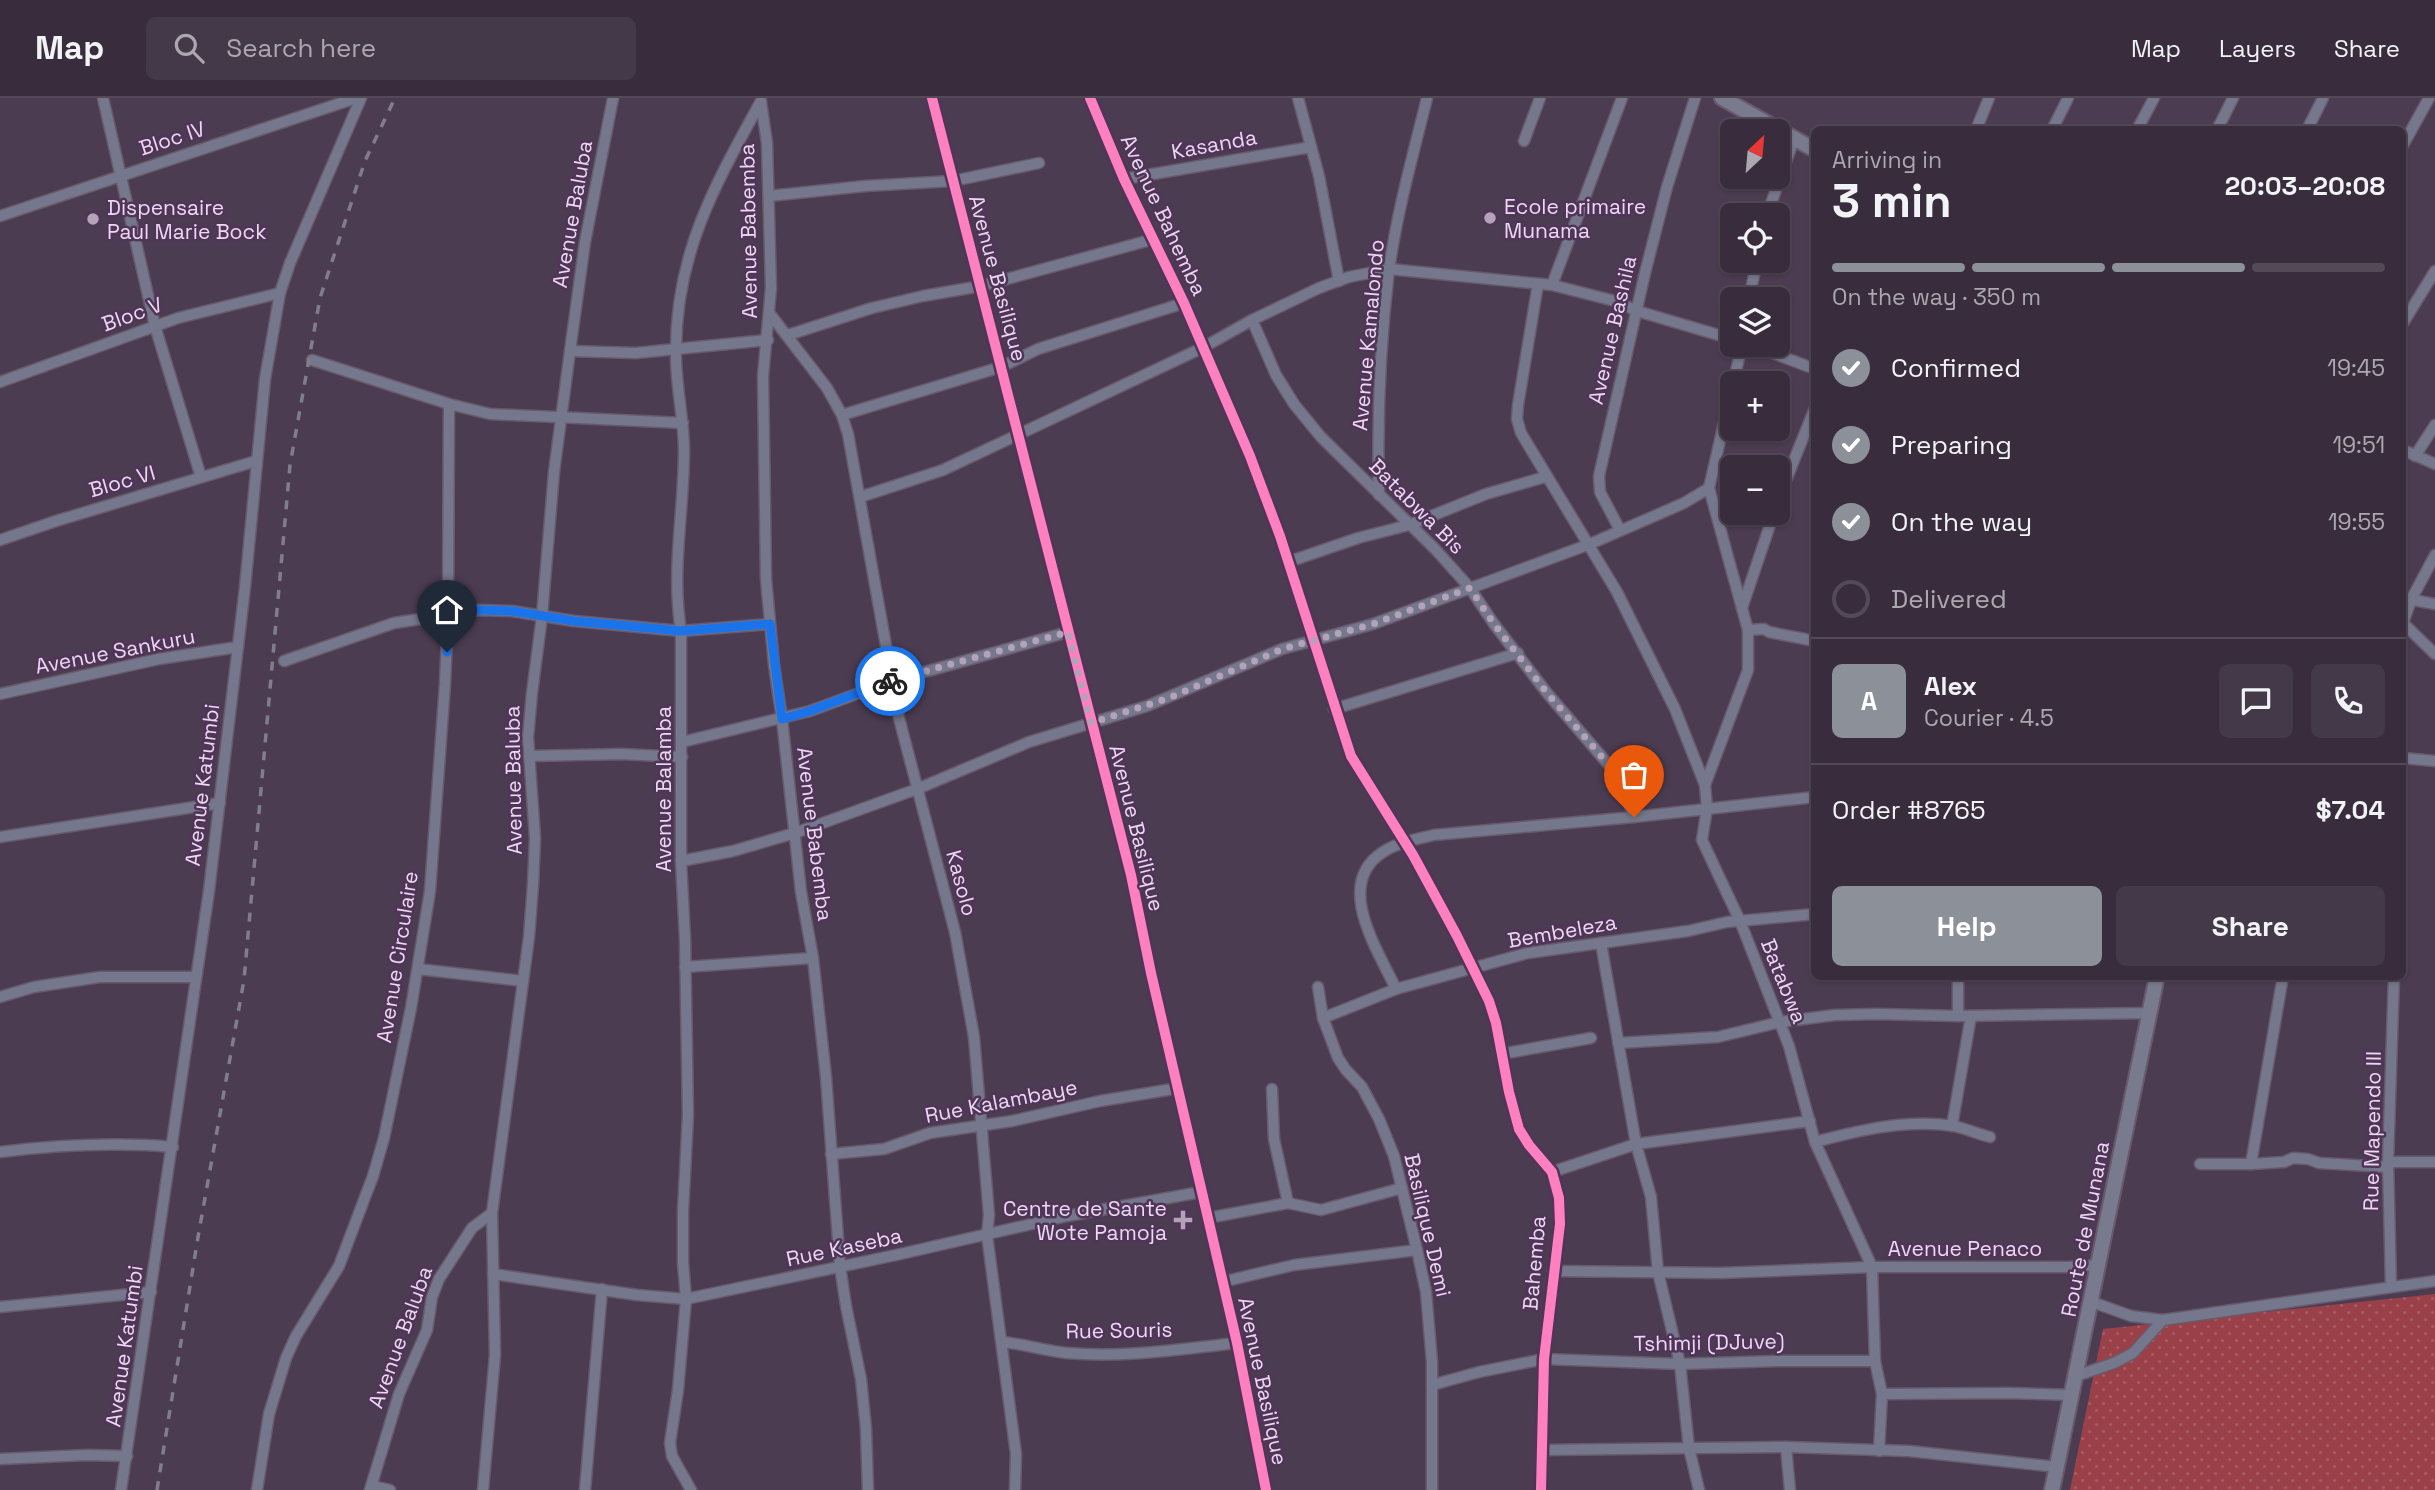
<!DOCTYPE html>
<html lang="en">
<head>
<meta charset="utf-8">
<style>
	body { margin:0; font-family:"Space Grotesk",sans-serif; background:#443948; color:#f1f3f6; height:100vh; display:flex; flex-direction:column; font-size:26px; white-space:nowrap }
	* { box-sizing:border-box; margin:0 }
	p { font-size:23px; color:#aba8b0 }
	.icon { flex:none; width:38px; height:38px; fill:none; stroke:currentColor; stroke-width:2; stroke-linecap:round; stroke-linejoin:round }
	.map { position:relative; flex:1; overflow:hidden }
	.details { position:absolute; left:1811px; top:28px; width:595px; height:854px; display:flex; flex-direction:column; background:#392d3d; border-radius:10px; box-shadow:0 2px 5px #0004,0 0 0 2px #534957 }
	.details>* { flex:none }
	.needle { width:46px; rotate:26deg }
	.controls { position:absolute; left:1720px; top:21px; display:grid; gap:14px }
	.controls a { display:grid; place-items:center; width:70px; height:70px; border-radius:10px; background:#392d3d; box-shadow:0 2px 5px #0004,0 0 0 2px #534957; font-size:35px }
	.pin { position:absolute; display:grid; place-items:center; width:60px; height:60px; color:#fff; margin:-72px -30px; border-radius:50% 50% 50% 0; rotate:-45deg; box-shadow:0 0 7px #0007 }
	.pin .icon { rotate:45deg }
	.courier { position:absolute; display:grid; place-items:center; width:70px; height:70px; margin:-35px; border:5px solid #1a73e8; border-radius:50%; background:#fff; color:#222; box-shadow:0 2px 9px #0007 }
	.overview em { font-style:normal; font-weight:600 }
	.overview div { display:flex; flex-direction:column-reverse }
	.overview { display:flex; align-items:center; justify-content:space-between; height:119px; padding:0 21px }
	h1 { font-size:46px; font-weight:600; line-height:52px }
	.bar { display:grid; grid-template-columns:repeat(4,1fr); gap:10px 7px; align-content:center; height:84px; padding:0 21px }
	.bar i { height:9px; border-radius:5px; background:#534957 }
	.bar .current { background:#8c9099 }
	.bar p { grid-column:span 4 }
	.line { display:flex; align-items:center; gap:18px; padding:0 21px; border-top:2px solid #534957 }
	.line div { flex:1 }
	.round { display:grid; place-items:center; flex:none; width:74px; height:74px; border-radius:10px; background:#443948 }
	ol { padding:0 21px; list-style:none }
	li { display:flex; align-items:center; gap:21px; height:77px }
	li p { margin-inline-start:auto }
	li .icon { padding:7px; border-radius:50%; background:#8c9099; color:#fff; stroke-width:4 }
	li:last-child { color:#aba8b0 }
	li i { width:38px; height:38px; border:4px solid #534957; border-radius:50% }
	.primary-button { display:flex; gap:14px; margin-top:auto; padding:14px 21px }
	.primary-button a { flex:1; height:80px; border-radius:10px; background:#8c9099; color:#fff; font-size:28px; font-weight:600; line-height:80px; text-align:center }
	.primary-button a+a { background:#443948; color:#f1f3f6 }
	header { display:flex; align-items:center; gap:42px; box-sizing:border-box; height:98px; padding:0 35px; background:#392d3d; border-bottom:2px solid #534957 }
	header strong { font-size:33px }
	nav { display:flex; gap:38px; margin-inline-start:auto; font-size:24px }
	.search { width:490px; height:63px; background:#443948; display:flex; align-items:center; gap:18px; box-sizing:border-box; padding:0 24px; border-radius:10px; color:#aba8b0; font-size:26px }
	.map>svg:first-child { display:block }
	.grass { fill:url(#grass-dots) }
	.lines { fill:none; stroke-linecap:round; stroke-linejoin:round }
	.street-casing { stroke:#685a6c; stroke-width:13 }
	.secondary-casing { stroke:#685a6c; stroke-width:18 }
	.street { stroke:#75788c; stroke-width:10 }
	.secondary { stroke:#787a8e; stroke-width:14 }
	.rail { stroke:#807d8d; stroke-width:3.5; stroke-dasharray:9 9; stroke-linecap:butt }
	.cycleway-casing { stroke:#513459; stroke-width:15 }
	.cycleway { stroke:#ff80c0; stroke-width:10 }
	.done { stroke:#b3a2b8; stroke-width:7; stroke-dasharray:0 12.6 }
	.route { stroke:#1a73e8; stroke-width:9 }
	.poi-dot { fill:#b3a2b8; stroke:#513459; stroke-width:2.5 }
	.labels { text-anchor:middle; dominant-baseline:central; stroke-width:5; stroke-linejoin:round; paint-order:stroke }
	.street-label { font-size:21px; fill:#ebd9f0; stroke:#513459 }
	.poi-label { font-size:21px; fill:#ebd9f0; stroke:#513459; text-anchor:start }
</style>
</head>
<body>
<header>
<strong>Map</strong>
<div class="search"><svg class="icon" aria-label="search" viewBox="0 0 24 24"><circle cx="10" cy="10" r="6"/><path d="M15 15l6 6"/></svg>Search here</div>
<nav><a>Map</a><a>Layers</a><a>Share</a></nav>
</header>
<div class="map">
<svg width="2435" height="1392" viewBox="0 0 2435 1392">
	<defs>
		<pattern id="grass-dots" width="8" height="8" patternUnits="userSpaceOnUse" patternTransform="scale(1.75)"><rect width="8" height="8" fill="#9a4049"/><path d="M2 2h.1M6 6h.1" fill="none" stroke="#a85b64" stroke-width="1.8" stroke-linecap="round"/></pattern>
	</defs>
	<rect width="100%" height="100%" fill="#4c3c51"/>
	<path class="grass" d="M2435 1196V1392H2070L2103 1231Z"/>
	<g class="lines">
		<g class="street-casing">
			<g id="street">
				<path d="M103 0 155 228 201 379"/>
				<path d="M932 0 1131 777 1151 875 1237 1245 1266 1392"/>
				<path d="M1090 0 1124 81 1184 205 1250 358 1280 438 1351 658 1413 757 1457 838 1489 903 1496 925 1509 994 1519 1031 1529 1047 1552 1074 1559 1100 1560 1126 1544 1261 1541 1392"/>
				<path d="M1298 0 1319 78 1339 183"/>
				<path d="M761 4 767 45 771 190 763 278 766 481 774 567 782 621 801 794 813 860 826 979 840 1168 846 1208 861 1281 866 1331 868 1392"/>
				<path d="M1976 32 1989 0"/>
				<path d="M2052 32 2068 0"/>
				<path d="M2137 32 2154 0"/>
				<path d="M2217 32 2233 0"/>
				<path d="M2307 32 2323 0"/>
				<path d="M1524 43 1540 0"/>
				<path d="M2403 47 2429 0"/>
				<path d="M1124 81 1311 49"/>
				<path d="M769 98 865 88 953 83 1039 65"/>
				<path d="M1767 117 1794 41"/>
				<path d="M0 118 356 0"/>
				<path d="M1538 186 1518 307 1517 321 1521 335 1617 494 1675 611 1705 687 1707 710 1702 742 1740 823 1789 948 1815 1044 1872 1169 1875 1263 1882 1296 1879 1353"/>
				<path d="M1552 187 1622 0"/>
				<path d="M1749 201 1757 163"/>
				<path d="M770 216 827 290 842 317 848 336 899 620 955 834 974 939 989 1117 987 1137 1016 1356 1015 1392"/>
				<path d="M1252 222 1276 277 1294 306 1321 339 1435 451 1470 490 1494 526 1547 595 1620 680 1634 719"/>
				<path d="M2403 225 2435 173"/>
				<path d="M788 237 872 210 923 198 981 188 1154 141"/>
				<path d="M1751 247 1815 271"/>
				<path d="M570 253 636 255 768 242"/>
				<path d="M312 262 449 306 490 316 683 325"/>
				<path d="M0 284 178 220 280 195"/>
				<path d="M842 317 1001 269 1038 251 1184 205"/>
				<path d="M2403 352 2435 366"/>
				<path d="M2415 358 2435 327"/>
				<path d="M1379 397C1377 322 1380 246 1389 172 1397 114 1413 57 1427 0"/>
				<path d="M860 399 943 372 1202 250 1252 222 1319 190 1349 179 1389 171 1552 187 1615 203 1637 213 1732 241"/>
				<path d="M1778 402 1815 310"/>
				<path d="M1620 432 1600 394 1599 378 1645 175 1667 89 1695 0"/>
				<path d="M0 442 56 423 256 363"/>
				<path d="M1288 464 1358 440 1409 427 1486 396 1545 379"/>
				<path d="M2403 500 2435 506"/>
				<path d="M1742 510 1774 415"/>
				<path d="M2403 525 2411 502 2435 457"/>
				<path d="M2403 525 2435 556"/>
				<path d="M1748 532 1764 531 1769 534 1815 543"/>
				<path d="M284 563 394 525 479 512 512 513 574 523 681 533 770 526"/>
				<path d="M0 596 159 561 238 549"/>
				<path d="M1334 611 1518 555"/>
				<path d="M682 644 810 613 892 583 1068 534"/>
				<path d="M529 658 622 656 682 659"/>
				<path d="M2403 660 2435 663"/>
				<path d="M1705 687 1748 572V532L1709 390"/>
				<path d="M0 739 220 705"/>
				<path d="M681 763 733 753 795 735 917 691 1029 644 1147 608 1282 551 1373 526 1590 446 1684 405 1709 390 1742 247"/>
				<path d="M1601 845 1636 1046 1651 1099 1658 1174 1680 1266 1689 1350 1699 1392"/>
				<path d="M685 869 813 860"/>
				<path d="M418 871 523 883"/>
				<path d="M1958 878V918"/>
				<path d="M1318 889 1323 920 1338 960 1346 972 1362 989 1379 1021 1394 1058 1417 1152 1426 1194 1432 1264V1392"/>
				<path d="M1396 891C1378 852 1333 786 1383 754 1398 744 1417 741 1434 737L1634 719 1815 699"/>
				<path d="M0 899 34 889 100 879H196"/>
				<path d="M1323 920 1396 891 1528 855 1688 833 1727 824 1815 816"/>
				<path d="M1618 945 1718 939 1780 924 1835 917 1878 916 1958 918 2151 915"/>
				<path d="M1501 956 1591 940"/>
				<path d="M1272 991 1274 1041 1288 1105"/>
				<path d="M1952 1028 1971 918"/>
				<path d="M1815 1044C1860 1032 1906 1021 1954 1028 1967 1031 1978 1036 1990 1039"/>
				<path d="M0 1054C58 1047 115 1044 173 1049"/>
				<path d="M831 1056 884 1051 930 1035 1012 1023 1100 1003 1179 990"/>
				<path d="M2388 1064H2435"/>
				<path d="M2200 1066H2251L2284 1064 2293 1060 2308 1061 2319 1065 2388 1069"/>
				<path d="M2251 1066 2283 878"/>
				<path d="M1552 1074 1636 1046 1810 1023"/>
				<path d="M1208 1120 1288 1105 1321 1112 1402 1090"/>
				<path d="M1553 1173 1720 1175 1872 1169H2069L2099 1167"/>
				<path d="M493 1176 637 1197 686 1201 896 1157 1067 1118 1201 1094"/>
				<path d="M1222 1184 1294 1167 1417 1152"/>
				<path d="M2391 1188 2388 1064 2394 878"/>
				<path d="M2092 1204 2131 1218 2163 1222 2435 1183"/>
				<path d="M0 1209 151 1194"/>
				<path d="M1002 1244C1024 1246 1046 1253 1067 1255 1123 1260 1181 1251 1237 1245"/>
				<path d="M2076 1278 2114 1265 2133 1255 2163 1222"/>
				<path d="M1432 1287 1479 1274 1544 1261 1680 1266 1778 1263H1875"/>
				<path d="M1882 1296 2007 1295 2073 1297"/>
				<path d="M1786 1349 1790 1392"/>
				<path d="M1542 1352 1786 1349 1909 1353 2057 1369"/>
				<path d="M0 1361 87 1357 127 1358"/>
				<path d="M372 1388 390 1392"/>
				<path d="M121 1392 209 793 245 489 265 281 280 195 290 165 361 0"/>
				<path d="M257 1392 269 1316 286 1260 296 1238 339 1168 373 1078 384 1040 411 910 430 793 445 586 448 516 449 306"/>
				<path d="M370 1392 399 1296 427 1232 432 1199 439 1181 472 1130 492 1115"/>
				<path d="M483 1392 495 1257 492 1115 529 839 533 787 535 740 528 639 532 595 542 518 554 374 570 253 585 144 613 0"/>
				<path d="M585 1392 602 1191"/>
				<path d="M691 1392 672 1358 670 1345 678 1292 686 1201 683 1164V1113L688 1017 685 841 681 763V533C671 472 684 414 684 353 684 319 675 286 676 252 676 154 716 85 761 3"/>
			</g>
		</g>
		<g class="secondary-casing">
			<g id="secondary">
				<path d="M1722 0 1815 52"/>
				<path d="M2052 1392 2157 878"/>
			</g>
		</g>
		<use href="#street" class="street"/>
		<use href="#secondary" class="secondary"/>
		<path class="rail" d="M157 1392 198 1139 244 882 290 367 320 200 365 63 395 0"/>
		<g class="cycleway-casing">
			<g id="cycleway">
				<path d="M932 0 1131 777 1151 875 1237 1245 1266 1392"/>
				<path d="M1090 0 1124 81 1184 205 1250 358 1280 438 1351 658 1413 757 1457 838 1489 903 1496 925 1509 994 1519 1031 1529 1047 1552 1074 1559 1100 1560 1126 1544 1261 1541 1392"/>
			</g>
		</g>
		<use href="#cycleway" class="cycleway"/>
	</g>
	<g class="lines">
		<path class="done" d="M890 583 1068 534 1091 625 1169 600 1282 551 1373 526 1470 490 1494 526 1547 595 1620 680 1634 719"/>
		<path class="route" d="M447 554 448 516 479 512 512 513 574 523 681 533 770 526 782 621 810 613 890 583"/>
	</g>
	<g class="poi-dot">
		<circle cx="1490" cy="120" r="7"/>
		<circle cx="93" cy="121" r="7"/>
		<path d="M1179.5 1111.5h7v7h7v7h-7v7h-7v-7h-7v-7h7z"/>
	</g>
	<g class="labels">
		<g class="street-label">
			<text transform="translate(172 40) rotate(-18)">Bloc IV</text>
			<text transform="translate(1214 46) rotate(-10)">Kasanda</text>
			<text transform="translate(572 116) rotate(-80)">Avenue Baluba</text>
			<text transform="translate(1164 117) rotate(65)">Avenue Bahemba</text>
			<text transform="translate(748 133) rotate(-91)">Avenue Babemba</text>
			<text transform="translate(998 180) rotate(75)">Avenue Basilique</text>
			<text transform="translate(132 216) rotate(-20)">Bloc V</text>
			<text transform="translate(1612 232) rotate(-77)">Avenue Bashila</text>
			<text transform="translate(1368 237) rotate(-85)">Avenue Kamalondo</text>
			<text transform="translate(122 383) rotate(-16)">Bloc VI</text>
			<text transform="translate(1417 408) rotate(45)">Batabwa Bis</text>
			<text transform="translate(115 553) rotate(-11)">Avenue Sankuru</text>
			<text transform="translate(513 682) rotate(-91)">Avenue Baluba</text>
			<text transform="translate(202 687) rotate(-83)">Avenue Katumbi</text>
			<text transform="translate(663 691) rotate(-90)">Avenue Balamba</text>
			<text transform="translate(1137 730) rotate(76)">Avenue Basilique</text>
			<text transform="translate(815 736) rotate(83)">Avenue Babemba</text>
			<text transform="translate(962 785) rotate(75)">Kasolo</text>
			<text transform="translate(1562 833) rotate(-10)">Bembeleza</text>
			<text transform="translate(397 859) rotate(-81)">Avenue Circulaire</text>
			<text transform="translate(1784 883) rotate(68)">Batabwa</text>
			<text transform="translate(1001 1003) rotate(-11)">Rue Kalambaye</text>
			<text transform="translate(2372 1033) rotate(-89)">Rue Mapendo III</text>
			<text transform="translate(1428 1127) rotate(77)">Basilique Demi</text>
			<text transform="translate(2085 1131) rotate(-79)">Route de Munana</text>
			<text transform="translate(844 1149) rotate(-12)">Rue Kaseba</text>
			<text x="1965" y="1150">Avenue Penaco</text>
			<text transform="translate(1534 1165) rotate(-85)">Bahemba</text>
			<text transform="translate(1119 1232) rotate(-1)">Rue Souris</text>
			<text transform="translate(400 1239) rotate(-70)">Avenue Baluba</text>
			<text transform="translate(1709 1244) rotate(-1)">Tshimji (DJuve)</text>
			<text transform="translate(124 1248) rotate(-82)">Avenue Katumbi</text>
			<text transform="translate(1263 1283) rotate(78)">Avenue Basilique</text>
		</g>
		<g class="poi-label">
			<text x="1504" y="108">Ecole primaire<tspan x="1504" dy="24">Munama</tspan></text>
			<text x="107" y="109">Dispensaire<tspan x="107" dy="24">Paul Marie Bock</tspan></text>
			<text x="1167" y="1110" text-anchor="end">Centre de Sante<tspan x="1167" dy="24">Wote Pamoja</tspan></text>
		</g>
	</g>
</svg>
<div class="controls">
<a><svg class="needle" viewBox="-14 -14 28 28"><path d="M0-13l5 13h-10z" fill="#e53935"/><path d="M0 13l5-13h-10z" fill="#aba8b0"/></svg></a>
<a><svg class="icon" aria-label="locate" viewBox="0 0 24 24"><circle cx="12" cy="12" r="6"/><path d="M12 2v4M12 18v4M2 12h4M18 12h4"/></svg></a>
<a><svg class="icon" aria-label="layers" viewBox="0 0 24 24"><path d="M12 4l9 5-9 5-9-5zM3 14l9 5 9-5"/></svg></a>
<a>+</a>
<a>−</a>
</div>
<div class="pin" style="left:1634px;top:719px;background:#ea580c"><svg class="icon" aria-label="bag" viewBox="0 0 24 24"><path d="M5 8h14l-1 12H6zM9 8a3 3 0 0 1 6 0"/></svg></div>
<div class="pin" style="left:447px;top:554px;background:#1f2937"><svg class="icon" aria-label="home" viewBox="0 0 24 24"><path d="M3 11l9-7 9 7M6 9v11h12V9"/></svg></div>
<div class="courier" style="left:890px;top:583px"><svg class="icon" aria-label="bike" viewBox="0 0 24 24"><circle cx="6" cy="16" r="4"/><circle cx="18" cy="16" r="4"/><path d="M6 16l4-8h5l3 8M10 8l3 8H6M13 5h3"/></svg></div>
<section class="details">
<div class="overview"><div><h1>3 min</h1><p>Arriving in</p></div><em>20:03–20:08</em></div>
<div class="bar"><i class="current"></i><i class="current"></i><i class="current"></i><i></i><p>On the way · 350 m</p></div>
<ol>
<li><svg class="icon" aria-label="check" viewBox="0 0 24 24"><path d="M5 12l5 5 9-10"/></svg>Confirmed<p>19:45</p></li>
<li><svg class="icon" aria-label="check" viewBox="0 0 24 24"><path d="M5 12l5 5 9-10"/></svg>Preparing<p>19:51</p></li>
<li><svg class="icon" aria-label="check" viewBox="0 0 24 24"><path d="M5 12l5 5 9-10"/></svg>On the way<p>19:55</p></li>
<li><i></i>Delivered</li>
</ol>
<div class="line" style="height:126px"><b class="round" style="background:#8c9099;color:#fff">A</b><div><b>Alex</b><p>Courier · 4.5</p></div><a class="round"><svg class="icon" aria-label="chat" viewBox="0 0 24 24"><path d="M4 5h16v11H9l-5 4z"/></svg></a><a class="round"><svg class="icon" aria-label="phone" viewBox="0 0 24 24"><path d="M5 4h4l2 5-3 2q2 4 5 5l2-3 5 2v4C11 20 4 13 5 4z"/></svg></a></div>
<div class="line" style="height:91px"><div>Order #8765</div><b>$7.04</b></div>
<div class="primary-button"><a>Help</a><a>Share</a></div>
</section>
</div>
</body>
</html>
